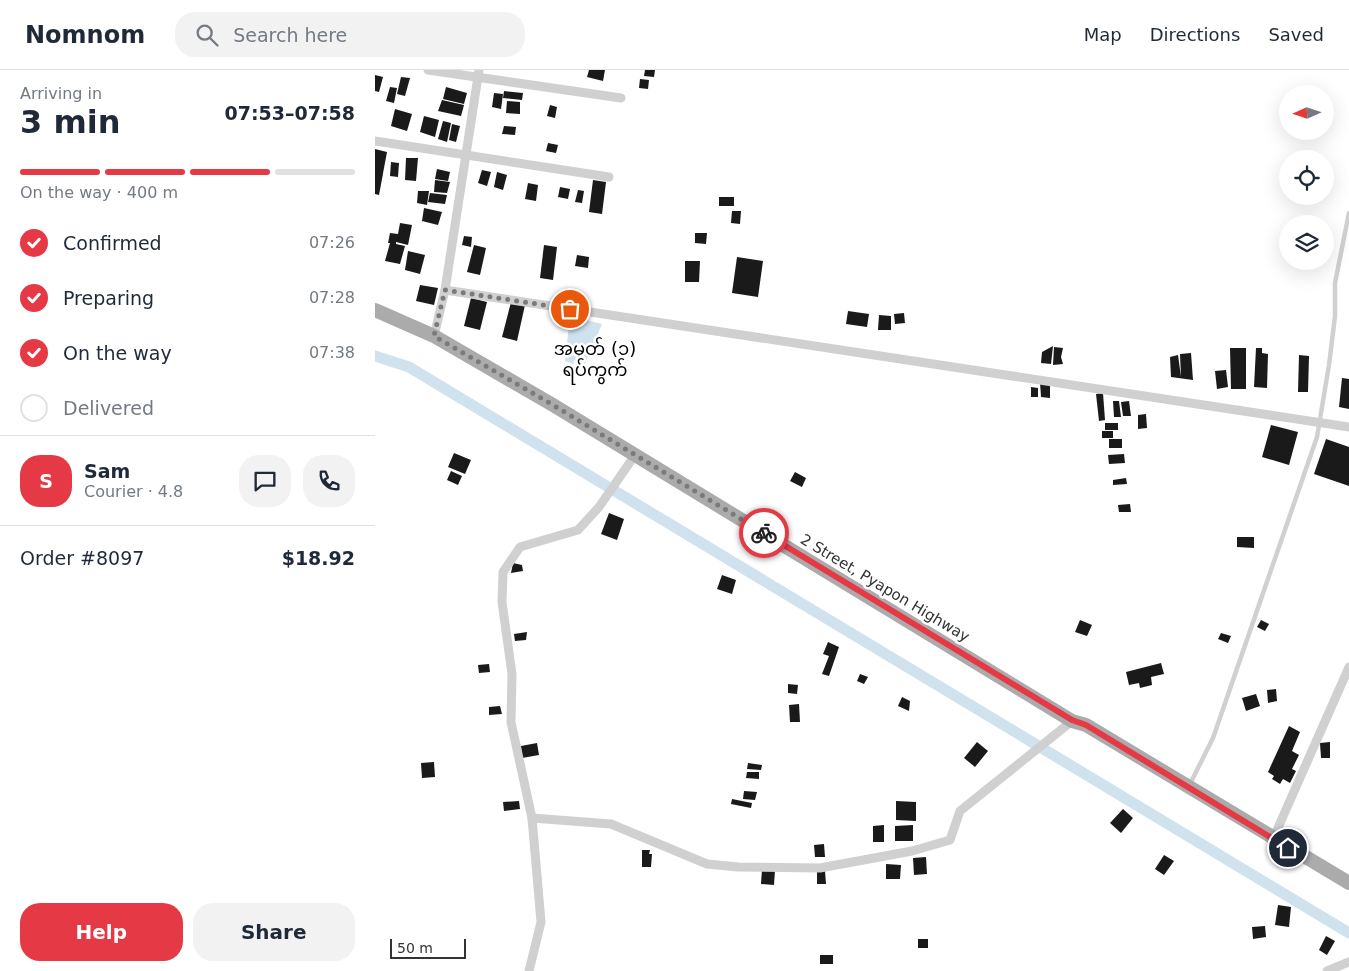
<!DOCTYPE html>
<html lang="en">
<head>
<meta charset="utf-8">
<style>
	body { margin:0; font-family:"DejaVu Sans","Noto Sans Myanmar",sans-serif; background:#f2f2f3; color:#1f2937; height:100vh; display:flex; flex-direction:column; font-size:19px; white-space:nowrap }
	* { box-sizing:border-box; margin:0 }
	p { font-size:16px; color:#747a83 }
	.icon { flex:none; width:28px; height:28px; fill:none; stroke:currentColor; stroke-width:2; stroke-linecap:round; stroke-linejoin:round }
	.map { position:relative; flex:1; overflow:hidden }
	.details { display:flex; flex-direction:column; background:#fff; width:375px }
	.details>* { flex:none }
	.needle { width:32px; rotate:267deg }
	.fabs { position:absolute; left:904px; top:15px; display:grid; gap:10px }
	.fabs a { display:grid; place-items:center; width:55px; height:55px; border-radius:50%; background:#fff; box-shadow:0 5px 20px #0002; font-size:25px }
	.scale { position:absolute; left:15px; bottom:12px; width:76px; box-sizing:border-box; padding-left:5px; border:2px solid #333; border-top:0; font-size:14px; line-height:18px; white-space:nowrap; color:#333; -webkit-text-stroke:4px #fff; paint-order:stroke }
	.pin { position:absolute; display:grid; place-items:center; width:42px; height:42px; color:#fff; margin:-21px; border:2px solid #fff; border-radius:50%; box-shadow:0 1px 5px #0007 }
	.courier { position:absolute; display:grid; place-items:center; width:50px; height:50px; margin:-25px; border:4px solid #e63946; border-radius:50%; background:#fff; color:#222; box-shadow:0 1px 6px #0007 }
	.summary em { font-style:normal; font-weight:800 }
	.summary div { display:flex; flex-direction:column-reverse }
	.summary { display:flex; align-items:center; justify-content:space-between; height:85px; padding:0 20px }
	h1 { font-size:32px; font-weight:800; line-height:38px }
	.bar { display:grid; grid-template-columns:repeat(4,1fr); gap:8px 5px; align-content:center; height:60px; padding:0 20px }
	.bar i { height:6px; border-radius:4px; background:#e0e1e3 }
	.bar .active { background:#e63946 }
	.bar p { grid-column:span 4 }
	.line { display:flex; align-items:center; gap:12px; padding:0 20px; border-top:1px solid #e0e1e3 }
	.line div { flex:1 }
	.round { display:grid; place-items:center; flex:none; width:52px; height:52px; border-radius:20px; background:#f2f2f3 }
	ol { padding:0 20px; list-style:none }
	li { display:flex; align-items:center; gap:15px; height:55px }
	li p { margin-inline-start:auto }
	li .icon { padding:5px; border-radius:50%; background:#e63946; color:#fff; stroke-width:4 }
	li:last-child { color:#747a83 }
	li i { width:28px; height:28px; border:2px solid #e0e1e3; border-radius:50% }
	.action { display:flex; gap:10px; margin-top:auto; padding:10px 20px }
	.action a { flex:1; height:58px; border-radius:20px; background:#e63946; color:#fff; font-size:20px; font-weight:800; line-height:58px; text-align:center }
	.action a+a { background:#f2f2f3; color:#1f2937 }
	header { display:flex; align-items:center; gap:30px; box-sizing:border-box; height:70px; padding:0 25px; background:#fff; border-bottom:1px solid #e0e1e3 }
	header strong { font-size:24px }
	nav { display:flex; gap:28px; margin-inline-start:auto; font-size:18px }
	.search { width:350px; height:45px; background:#f2f2f3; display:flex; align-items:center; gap:12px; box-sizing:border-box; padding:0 18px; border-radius:20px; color:#747a83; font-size:19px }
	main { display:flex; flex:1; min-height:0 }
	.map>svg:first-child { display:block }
	.water { fill:#cfe2ee }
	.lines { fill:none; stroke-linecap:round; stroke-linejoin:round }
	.canal { stroke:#cfe2ee; stroke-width:11 }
	.building { fill:#1a1a1a }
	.lane { stroke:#d0d0d0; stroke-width:4.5 }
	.street { stroke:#d0d0d0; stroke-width:9 }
	.primary { stroke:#ababab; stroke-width:14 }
	.done { stroke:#7a7a7a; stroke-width:5; stroke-dasharray:0 9 }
	.route { stroke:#e63946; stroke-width:6 }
	.labels { text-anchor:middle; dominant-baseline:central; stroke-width:5; stroke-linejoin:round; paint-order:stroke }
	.street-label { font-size:15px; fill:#333; stroke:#fff }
	.quarter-label { font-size:18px; fill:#000; stroke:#fff }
</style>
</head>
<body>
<header>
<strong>Nomnom</strong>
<div class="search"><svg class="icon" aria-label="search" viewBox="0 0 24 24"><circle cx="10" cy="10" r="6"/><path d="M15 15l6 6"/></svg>Search here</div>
<nav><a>Map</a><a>Directions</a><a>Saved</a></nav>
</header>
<main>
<section class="details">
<div class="summary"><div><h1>3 min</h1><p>Arriving in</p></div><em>07:53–07:58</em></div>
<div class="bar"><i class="active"></i><i class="active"></i><i class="active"></i><i></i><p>On the way · 400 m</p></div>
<ol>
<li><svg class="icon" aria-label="check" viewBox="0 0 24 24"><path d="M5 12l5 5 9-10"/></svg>Confirmed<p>07:26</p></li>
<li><svg class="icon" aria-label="check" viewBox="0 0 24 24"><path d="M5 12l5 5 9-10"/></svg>Preparing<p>07:28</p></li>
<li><svg class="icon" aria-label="check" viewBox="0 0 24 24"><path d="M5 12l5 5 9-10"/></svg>On the way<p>07:38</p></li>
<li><i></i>Delivered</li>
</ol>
<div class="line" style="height:90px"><b class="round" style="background:#e63946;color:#fff">S</b><div><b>Sam</b><p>Courier · 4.8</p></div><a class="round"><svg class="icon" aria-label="chat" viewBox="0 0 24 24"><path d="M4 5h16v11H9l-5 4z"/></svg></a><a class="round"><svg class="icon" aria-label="phone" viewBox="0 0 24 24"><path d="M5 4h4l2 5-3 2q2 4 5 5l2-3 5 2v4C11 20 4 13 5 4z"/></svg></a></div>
<div class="line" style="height:65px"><div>Order #8097</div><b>$18.92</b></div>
<div class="action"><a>Help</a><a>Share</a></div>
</section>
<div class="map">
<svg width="974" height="901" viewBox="0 0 974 901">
	<rect width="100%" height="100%" fill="#fff"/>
	<path class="water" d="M195 246 227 254 208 298 190 291Z"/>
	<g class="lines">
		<path class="canal" d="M0 286 34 297 974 863"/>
	</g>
	<g class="building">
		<path d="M214 0H230L228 11 212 7Z"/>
		<path d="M270 0H280L279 7 269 6Z"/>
		<path d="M0 5 8 7 4 22 0 21Z"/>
		<path d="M26 7 35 8 30 26 22 24Z"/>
		<path d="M265 9 274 10 273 19 264 18Z"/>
		<path d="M15 17 22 18 19 33 11 31Z"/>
		<path d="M71 17 92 23 89 34 68 29Z"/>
		<path d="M129 21 148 23 147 30 128 28Z"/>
		<path d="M119 23 128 24 126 39 117 37Z"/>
		<path d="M67 30 89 35 86 46 63 41Z"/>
		<path d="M132 31 145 32V44L131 43Z"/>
		<path d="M175 35 182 37 180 48 172 46Z"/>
		<path d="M20 39 37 44 32 61 16 56Z"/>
		<path d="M49 46 64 50 60 67 45 62Z"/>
		<path d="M68 51 76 53 72 72 63 69Z"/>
		<path d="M77 54 85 56 81 72 74 70Z"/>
		<path d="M129 56 141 57 140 65 127 64Z"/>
		<path d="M173 73 183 75 181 83 171 81Z"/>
		<path d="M0 79 12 82 4 125 0 124Z"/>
		<path d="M31 88H43L41 111 30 110Z"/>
		<path d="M16 92 24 93 23 107 15 106Z"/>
		<path d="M62 99 75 102 73 111 60 109Z"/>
		<path d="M107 100 116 102 112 116 103 113Z"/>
		<path d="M122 102 132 105 128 120 119 117Z"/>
		<path d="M60 110 75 112 72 123 59 122Z"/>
		<path d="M218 110 231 112 227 144 214 142Z"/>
		<path d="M153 113 163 115 161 131 150 129Z"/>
		<path d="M185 117 195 119 193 129 183 127Z"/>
		<path d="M203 120 209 121 207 133 200 132Z"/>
		<path d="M43 121H54L52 135 42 133Z"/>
		<path d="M55 123 72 125 70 134 53 132Z"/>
		<rect x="344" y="127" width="15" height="9"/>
		<path d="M49 138 67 142 63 155 47 151Z"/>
		<path d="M357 141H366L365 154 356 153Z"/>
		<path d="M25 153 37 155 33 175 21 172V174L30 176 25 194 10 191 15 173H13L15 163 23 164Z"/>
		<path d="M320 163H332L331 174 320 173Z"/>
		<path d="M89 166 97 167 96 177 87 175Z"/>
		<path d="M99 175 111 178 105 205 92 202Z"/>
		<path d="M169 175 182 177 178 210 165 208Z"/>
		<path d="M33 181 50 185 45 204 30 200Z"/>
		<path d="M202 185 214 187 213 198 200 196Z"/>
		<path d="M362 187 388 191 383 227 357 223Z"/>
		<path d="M310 191H325L324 212H310Z"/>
		<path d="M45 215 63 218 59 235 41 231Z"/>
		<path d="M96 228 112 232 105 260 89 256Z"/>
		<path d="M136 232 150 235 142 271 127 267Z"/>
		<path d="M473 241 494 244 492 257 471 254Z"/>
		<path d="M529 243 530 253 520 254 519 244Z"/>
		<path d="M504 245 516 246V260H503Z"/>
		<path d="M678 276 676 294 666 293 667 282Z"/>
		<path d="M679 277 688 278 686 287 688 294 678 295Z"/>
		<path d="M855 278H871V319H856Z"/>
		<path d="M881 278H887V283L893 284 892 318 879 317Z"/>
		<path d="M816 283 818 310 796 307 795 287 803 285 806 307 805 284Z"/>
		<path d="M924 285 934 286 933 322H923Z"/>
		<path d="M851 300 853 317 842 319 840 301Z"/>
		<path d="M967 308 974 309V339L964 337Z"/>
		<path d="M665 312 675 314V328L666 327Z"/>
		<path d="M656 317 663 318V327H656Z"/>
		<path d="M728 323 730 350 724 351 721 324Z"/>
		<path d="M738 331H744L746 347H739Z"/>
		<path d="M754 331 756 346H748L746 332Z"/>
		<path d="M771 344 772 358 763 359V345Z"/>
		<rect x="730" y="353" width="13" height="7"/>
		<path d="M896 355 923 362 914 395 887 387Z"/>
		<rect x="727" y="361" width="11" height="7"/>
		<rect x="734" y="369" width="13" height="9"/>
		<path d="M951 369 974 377V416L939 404Z"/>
		<path d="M79 383 96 390 90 404 73 397Z"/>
		<path d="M749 384 750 393 734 394 733 385Z"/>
		<path d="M76 401 87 406 83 415 72 410Z"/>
		<path d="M420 402 431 408 427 417 415 411Z"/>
		<path d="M751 408 752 414 738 415V410Z"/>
		<path d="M755 434 756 442H744L743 435Z"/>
		<path d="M234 443 249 449 242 470 226 464Z"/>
		<path d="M862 467H879V478L862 477Z"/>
		<path d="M138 493 147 495 148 501 136 503Z"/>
		<path d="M347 505 361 510 357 524 342 519Z"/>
		<path d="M705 550 717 555 712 566 700 562Z"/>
		<path d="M886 550 894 554 890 561 882 557Z"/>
		<path d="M152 562 151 570 140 571 139 564Z"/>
		<path d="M846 563 856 566 853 573 843 569Z"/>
		<path d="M453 572 464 577 454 606 447 604 454 586 448 584Z"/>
		<path d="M786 593 789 604 776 607 777 615 765 618 764 613 754 615 751 602Z"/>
		<path d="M114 594 115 602 104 603 103 595Z"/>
		<path d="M485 604 493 607 489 614 482 611Z"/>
		<path d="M413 614 423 615 422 624 413 623Z"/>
		<path d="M901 619 902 631 893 633 892 620Z"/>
		<path d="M881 624 885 636 871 641 867 628Z"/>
		<path d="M527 627 535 631 534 641 523 636Z"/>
		<path d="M424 634 425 652H415L414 635Z"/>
		<path d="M125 636 127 644 114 645V637Z"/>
		<path d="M914 656 925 662 917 681 924 685 917 699 921 701 915 713 908 709 905 714 897 709 899 706 893 702Z"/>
		<path d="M602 672 613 681 600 697 589 688Z"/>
		<path d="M955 672V688H946L945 673Z"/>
		<path d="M162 673 164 685 147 688 146 676Z"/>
		<path d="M59 692 60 707 47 708 46 693Z"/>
		<path d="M373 693 387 695 386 700 372 699Z"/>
		<path d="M372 702H384V709L371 708Z"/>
		<path d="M369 721 382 722 380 730 368 729Z"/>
		<path d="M357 729 377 733 376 738 356 734Z"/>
		<path d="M144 731 145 739 129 741 128 732Z"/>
		<path d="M521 731 541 732V751L521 750Z"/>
		<path d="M748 739 758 748 746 763 735 753Z"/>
		<path d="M509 755V772H498V756Z"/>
		<path d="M538 755V771H520V756Z"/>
		<path d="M449 774 450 787H440L439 775Z"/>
		<path d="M267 780H275L274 784H277L276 797H267Z"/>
		<path d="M789 785 799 791 789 805 780 799Z"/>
		<path d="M551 787 552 804 539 805 538 788Z"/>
		<path d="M511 794 526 795 525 809H511Z"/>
		<path d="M387 799 400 800 399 815 386 814Z"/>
		<path d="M450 801 451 814H442V802Z"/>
		<path d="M903 835 916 837 914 857 900 855Z"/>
		<path d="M890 856 891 867 878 869 877 857Z"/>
		<path d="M951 866 960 871 952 885 944 880Z"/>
		<rect x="543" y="869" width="10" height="9"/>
		<rect x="445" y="885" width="13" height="9"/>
	</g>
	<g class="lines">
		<path class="lane" d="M815 714 838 668 942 367 954 295 960 246V213L974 143"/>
		<g class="street">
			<path d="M53 0 246 28"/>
			<path d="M0 71 234 107"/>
			<path d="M70 220 974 357"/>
			<path d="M59 266 70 220 104 0"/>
			<path d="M157 748 236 754 332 794 363 797 445 798 537 781 575 770 585 741 697 651"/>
			<path d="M898 769 974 597"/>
			<path d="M154 901 166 852 157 748 136 652 137 604 127 532 128 502 145 477 203 460 224 437 260 385"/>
			<path d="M952 901 974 892"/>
		</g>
		<path class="primary" d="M0 240 59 266 178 335 697 651 711 655 974 813"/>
	</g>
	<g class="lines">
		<path class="done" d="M195 239 70 220 59 266 178 335 389 463"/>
		<path class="route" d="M389 463 697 650 711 655 913 778"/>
	</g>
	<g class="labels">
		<g class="street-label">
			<text transform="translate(510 518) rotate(31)">2 Street, Pyapon Highway</text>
		</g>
		<g class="quarter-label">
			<text x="220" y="278">အမှတ် (၁)<tspan x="220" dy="21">ရပ်ကွက်</tspan></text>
		</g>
	</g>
</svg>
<div class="fabs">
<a><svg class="needle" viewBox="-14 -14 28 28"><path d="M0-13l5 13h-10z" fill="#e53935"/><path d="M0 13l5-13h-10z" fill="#747a83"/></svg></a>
<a><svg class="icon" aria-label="locate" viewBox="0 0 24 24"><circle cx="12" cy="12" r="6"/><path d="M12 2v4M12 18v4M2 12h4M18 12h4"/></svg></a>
<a><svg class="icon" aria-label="layers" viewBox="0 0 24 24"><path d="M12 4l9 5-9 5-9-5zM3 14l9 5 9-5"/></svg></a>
</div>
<div class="scale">50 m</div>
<div class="pin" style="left:195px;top:239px;background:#ea580c"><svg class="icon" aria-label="bag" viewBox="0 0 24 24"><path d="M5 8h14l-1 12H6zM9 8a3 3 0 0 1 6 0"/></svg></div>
<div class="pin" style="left:913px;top:778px;background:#1f2937"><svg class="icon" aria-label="home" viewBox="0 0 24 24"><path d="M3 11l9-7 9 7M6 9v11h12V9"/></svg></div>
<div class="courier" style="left:389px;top:463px"><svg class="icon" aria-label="bike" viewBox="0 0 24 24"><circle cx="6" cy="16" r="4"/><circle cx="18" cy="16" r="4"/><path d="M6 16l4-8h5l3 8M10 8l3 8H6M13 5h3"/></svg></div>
</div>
</main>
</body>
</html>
